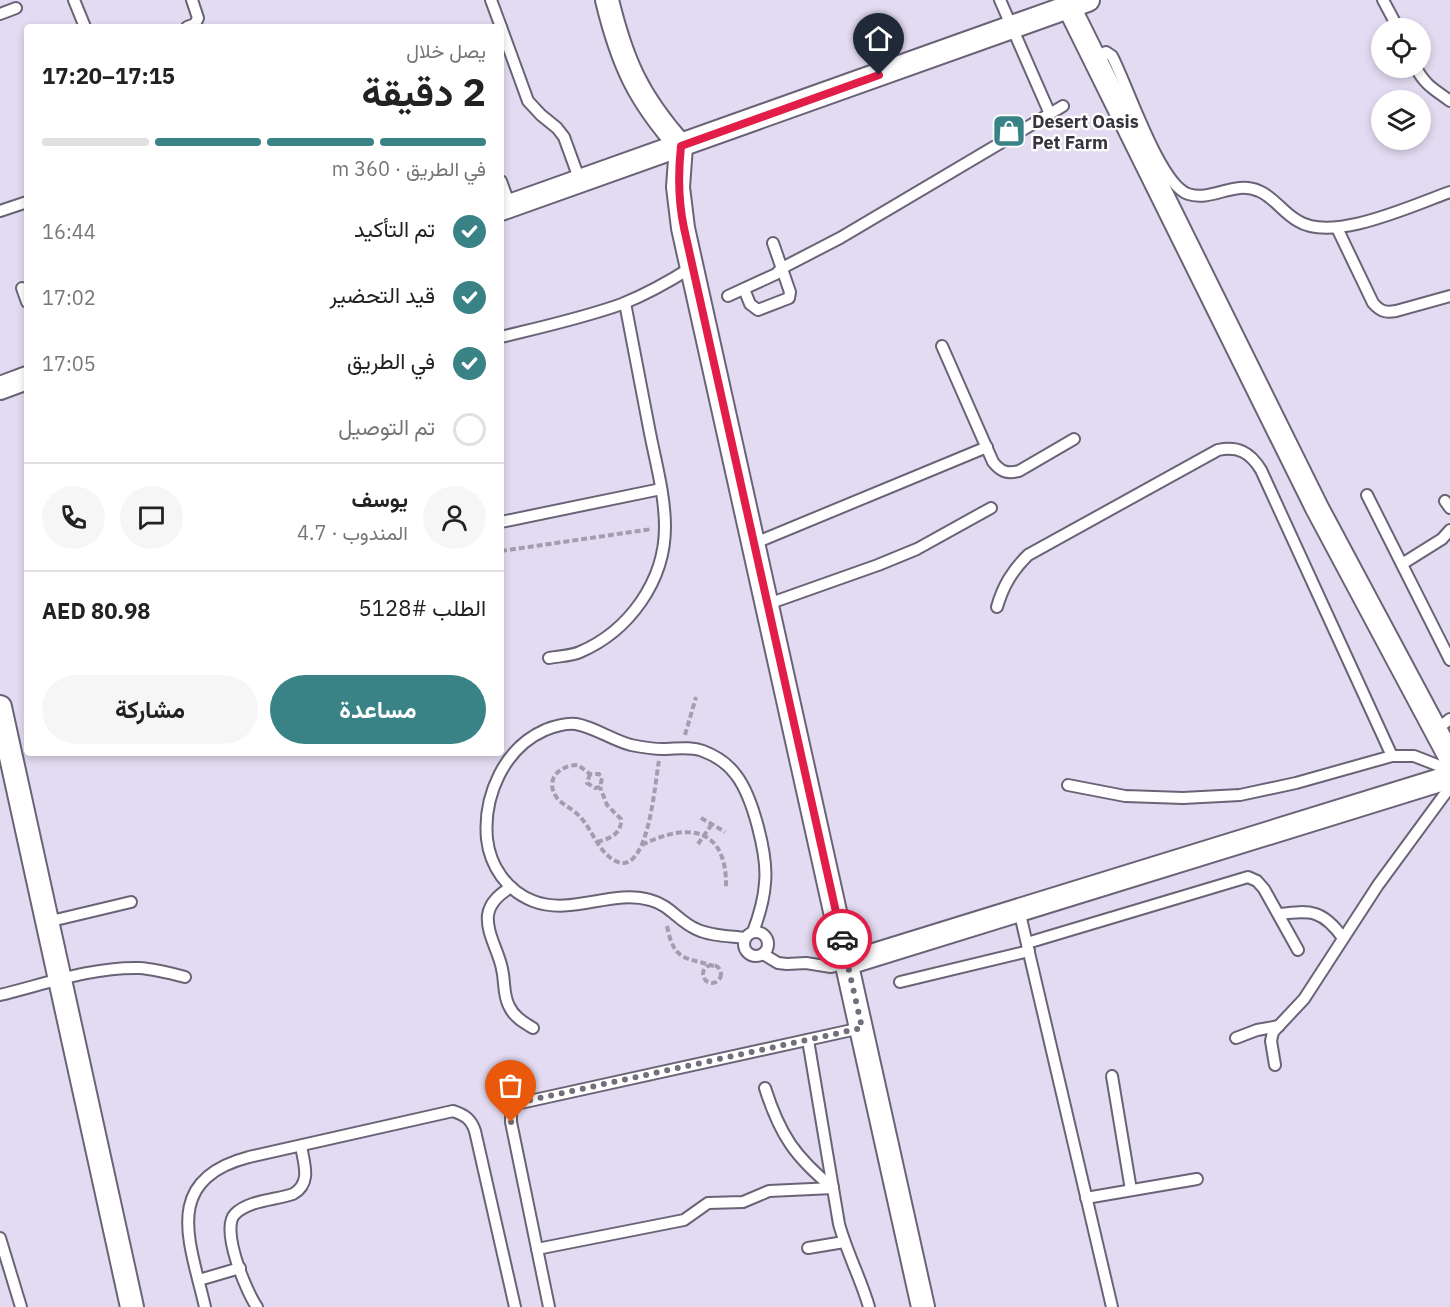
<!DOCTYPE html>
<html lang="ar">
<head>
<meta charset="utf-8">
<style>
	body { margin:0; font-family:"IBM Plex Sans",Vazirmatn,sans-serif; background:#f6f6f6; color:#222; direction:rtl; height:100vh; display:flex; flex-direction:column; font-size:22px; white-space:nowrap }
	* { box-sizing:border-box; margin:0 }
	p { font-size:20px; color:#767676 }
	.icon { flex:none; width:33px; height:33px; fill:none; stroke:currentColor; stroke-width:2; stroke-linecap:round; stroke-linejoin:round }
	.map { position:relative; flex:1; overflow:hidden; direction:ltr }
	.drawer { position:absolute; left:24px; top:24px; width:480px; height:732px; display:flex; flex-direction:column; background:#fff; border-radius:6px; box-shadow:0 3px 9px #0003; direction:rtl }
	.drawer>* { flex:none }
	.fabs { position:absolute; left:1371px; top:18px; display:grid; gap:12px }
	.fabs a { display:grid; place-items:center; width:60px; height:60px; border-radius:50%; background:#fff; box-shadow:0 3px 9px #0003; font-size:30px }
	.pin { position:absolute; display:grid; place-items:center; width:51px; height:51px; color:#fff; margin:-62px -26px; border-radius:50% 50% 50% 0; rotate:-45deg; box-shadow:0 0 6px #0007 }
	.pin .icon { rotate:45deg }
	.courier { position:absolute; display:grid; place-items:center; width:60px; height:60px; margin:-30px; border:4px solid #e11d48; border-radius:50%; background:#fff; color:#222; box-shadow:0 2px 8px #0007 }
	.head em { font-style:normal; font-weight:700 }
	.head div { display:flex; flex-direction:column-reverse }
	.head { display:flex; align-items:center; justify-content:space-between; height:102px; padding:0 18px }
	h1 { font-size:39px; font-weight:700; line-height:45px }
	.bar { display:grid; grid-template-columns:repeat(4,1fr); gap:9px 6px; align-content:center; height:72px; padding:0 18px }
	.bar i { height:8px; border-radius:4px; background:#e0e0e0 }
	.bar .current { background:#398286 }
	.bar p { grid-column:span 4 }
	.line { display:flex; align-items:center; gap:15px; padding:0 18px; border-top:2px solid #e0e0e0 }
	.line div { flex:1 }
	.round { display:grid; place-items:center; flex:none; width:63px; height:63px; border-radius:32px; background:#f6f6f6 }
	ol { padding:0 18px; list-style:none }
	li { display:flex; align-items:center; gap:18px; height:66px }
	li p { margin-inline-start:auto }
	li .icon { padding:6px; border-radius:50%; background:#398286; color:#fff; stroke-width:4 }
	li:last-child { color:#767676 }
	li i { width:33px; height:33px; border:3px solid #e0e0e0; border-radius:50% }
	.cta { display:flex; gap:12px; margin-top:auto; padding:12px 18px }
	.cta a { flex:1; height:69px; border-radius:36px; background:#398286; color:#fff; font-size:24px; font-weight:700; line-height:69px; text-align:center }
	.cta a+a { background:#f6f6f6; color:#222 }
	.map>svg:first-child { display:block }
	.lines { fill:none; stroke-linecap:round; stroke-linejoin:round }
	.service-casing { stroke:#6a6376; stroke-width:14 }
	.minor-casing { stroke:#6a6376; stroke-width:26 }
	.path { stroke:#a39dae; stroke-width:4; stroke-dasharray:6 3; stroke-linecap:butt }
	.service { stroke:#fff; stroke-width:10 }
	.minor { stroke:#fff; stroke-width:22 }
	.done { stroke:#736e7c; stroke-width:6; stroke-dasharray:0 10.8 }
	.route { stroke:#e11d48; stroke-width:8 }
	.labels { text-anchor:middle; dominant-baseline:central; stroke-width:4.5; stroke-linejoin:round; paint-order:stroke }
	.poi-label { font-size:18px; font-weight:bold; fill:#37343d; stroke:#fff; text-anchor:start }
</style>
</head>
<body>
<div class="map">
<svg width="1450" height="1307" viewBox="0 0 1450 1307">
	<rect width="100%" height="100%" fill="#e3dbf1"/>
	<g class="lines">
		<g class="service-casing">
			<g id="service">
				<path d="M74 0 85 27"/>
				<path d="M491 0 501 27"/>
				<path d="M1000 0 1050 114"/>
				<path d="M1383 0 1398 28"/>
				<path d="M0 14 16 8"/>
				<path d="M187 27 195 24 198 18 192 0"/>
				<path d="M501 27 528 101 541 115 557 128 564 137 580 181"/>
				<path d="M1094 58 1106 52 1112 56C1127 84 1159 184 1188 194 1212 202 1234 180 1259 191 1274 197 1283 213 1298 221 1333 243 1413 205 1450 192"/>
				<path d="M1416 68C1426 86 1434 89 1450 101"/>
				<path d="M501 181 510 206"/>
				<path d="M0 211 27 202"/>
				<path d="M1337 228 1373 303C1380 311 1385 313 1396 311L1450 296"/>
				<path d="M22 288 27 302"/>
				<path d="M744 289 750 304 758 310 789 298 790 292 773 243"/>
				<path d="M728 296 776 274 782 268 840 238 1063 106"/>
				<path d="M501 337C542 327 583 318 622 304 647 294 670 281 692 267"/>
				<path d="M942 346 993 462C1001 472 1007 474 1019 471L1074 439"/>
				<path d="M1367 495 1450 660"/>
				<path d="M1445 501 1450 508"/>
				<path d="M501 522 661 489"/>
				<path d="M755 543 987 447"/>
				<path d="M1402 564 1442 539 1450 530"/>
				<path d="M768 604 878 565 917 549 991 508"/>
				<path d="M997 607C1003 586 1012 571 1028 555L1218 450C1238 446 1250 452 1261 470L1392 756"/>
				<path d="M549 658C559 656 571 656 580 652 629 631 665 581 665 527 665 494 655 460 649 428 641 386 633 345 625 303"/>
				<path d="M1436 730 1450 719"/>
				<path d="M1068 785 1125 796 1183 798 1240 795 1296 783 1392 756H1414L1450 770"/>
				<path d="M511 887C500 894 490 902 488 915 486 933 499 952 502 969 505 981 503 995 509 1006 514 1017 523 1022 533 1028"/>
				<path d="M1019 910 1112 1307"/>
				<path d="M1279 914C1311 910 1323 910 1343 938"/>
				<path d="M47 922 131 902"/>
				<circle cx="756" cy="944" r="12"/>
				<path d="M745 938C729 936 710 936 696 929 678 921 670 905 650 900 612 889 572 916 533 901 507 891 490 866 487 839 483 796 504 748 545 730 555 726 566 723 576 724 594 727 612 740 631 745 641 747 653 749 663 749 676 749 690 746 703 751 716 756 728 764 736 775 753 797 768 856 765 883 764 900 759 916 753 932"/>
				<path d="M1027 943 1248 877 1257 881 1264 889 1298 950"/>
				<path d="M763 954 778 963 787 964 806 963 831 967 848 963"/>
				<path d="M900 982 1029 951"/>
				<path d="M0 995C45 984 92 967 139 968 155 969 170 973 185 977"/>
				<path d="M1236 1038 1257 1030 1279 1026"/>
				<path d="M808 1040 839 1224C847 1253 861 1279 869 1307"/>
				<path d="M1275 1065 1271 1041 1273 1032 1304 999 1378 885 1450 787"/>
				<path d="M1112 1076 1131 1190"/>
				<path d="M765 1088C780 1135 795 1157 833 1188"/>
				<path d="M1086 1198 1197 1179"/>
				<path d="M0 1238 21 1307"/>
				<path d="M808 1248 844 1242"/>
				<path d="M537 1249 684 1220 708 1203 743 1202 769 1191 833 1188"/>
				<path d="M199 1280 240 1268"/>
				<path d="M205 1307C190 1242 161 1180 249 1157L453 1111C465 1115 471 1119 475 1131L515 1307"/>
				<path d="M257 1307C246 1291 220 1229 235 1214 249 1200 276 1200 293 1194 312 1183 304 1164 301 1146"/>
				<path d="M549 1307 511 1122V1112L516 1104 861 1028"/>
			</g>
		</g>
		<g class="minor-casing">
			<g id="minor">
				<path d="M607 0C622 62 638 98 681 146L678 187 683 228 923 1307"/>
				<path d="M1069 7 1317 508 1450 757"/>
				<path d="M501 209 1088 0"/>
				<path d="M0 388 27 378"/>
				<path d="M0 707 132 1307"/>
				<path d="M848 963 1450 777"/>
			</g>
		</g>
		<g class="path">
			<path d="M501 551 652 529"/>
			<path d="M685 735 696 697"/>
			<path d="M590 774 587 783 595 788 600 787 602 778 599 774H590L578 765C559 765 544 780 557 798 562 804 569 807 575 812 591 825 595 847 612 859 649 885 655 778 659 761"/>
			<path d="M701 818 725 832"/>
			<path d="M597 842C610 839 622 833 621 819L607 805 600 787"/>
			<path d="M698 844 712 824"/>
			<path d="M642 845C689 821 728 828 726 889"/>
			<path d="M667 926C674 961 684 957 714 966"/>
			<circle cx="712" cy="974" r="9"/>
		</g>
		<use href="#service" class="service"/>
		<use href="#minor" class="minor"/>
	</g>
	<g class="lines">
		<path class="done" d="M511 1122C511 1110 514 1105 526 1101L862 1028 842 939"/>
		<path class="route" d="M842 939 684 228C678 200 678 174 681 146L879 75"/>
	</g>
	<defs>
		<g id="shop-square" transform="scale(1.725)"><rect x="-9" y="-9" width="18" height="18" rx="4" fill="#398286" stroke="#fff"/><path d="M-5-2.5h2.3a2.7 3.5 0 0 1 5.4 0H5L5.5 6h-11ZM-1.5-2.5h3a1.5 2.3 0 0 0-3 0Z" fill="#fff"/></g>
	</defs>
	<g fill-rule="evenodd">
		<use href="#shop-square" x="1009" y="131"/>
	</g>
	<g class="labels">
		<g class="poi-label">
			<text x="1032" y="121">Desert Oasis<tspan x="1032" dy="21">Pet Farm</tspan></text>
		</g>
	</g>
</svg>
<div class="fabs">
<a><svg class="icon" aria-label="locate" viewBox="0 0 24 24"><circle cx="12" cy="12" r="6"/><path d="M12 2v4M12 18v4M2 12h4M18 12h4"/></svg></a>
<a><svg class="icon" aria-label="layers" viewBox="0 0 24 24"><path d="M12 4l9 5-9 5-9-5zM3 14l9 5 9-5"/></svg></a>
</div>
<div class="pin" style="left:511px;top:1122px;background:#ea580c"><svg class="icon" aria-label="bag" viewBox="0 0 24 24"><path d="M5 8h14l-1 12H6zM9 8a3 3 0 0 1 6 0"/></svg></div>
<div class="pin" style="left:879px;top:75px;background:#1f2937"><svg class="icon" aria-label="home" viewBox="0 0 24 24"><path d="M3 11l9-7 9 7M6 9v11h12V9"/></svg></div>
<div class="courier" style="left:842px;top:939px"><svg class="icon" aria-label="car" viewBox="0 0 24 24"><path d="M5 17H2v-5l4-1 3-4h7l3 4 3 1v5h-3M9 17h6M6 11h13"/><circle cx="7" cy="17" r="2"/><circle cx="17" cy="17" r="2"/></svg></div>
<section class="drawer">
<div class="head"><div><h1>2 دقيقة</h1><p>يصل خلال</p></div><em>17:15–17:20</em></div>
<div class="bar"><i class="current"></i><i class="current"></i><i class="current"></i><i></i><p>في الطريق · 360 m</p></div>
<ol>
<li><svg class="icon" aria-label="check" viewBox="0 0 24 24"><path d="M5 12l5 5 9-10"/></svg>تم التأكيد<p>16:44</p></li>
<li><svg class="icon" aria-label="check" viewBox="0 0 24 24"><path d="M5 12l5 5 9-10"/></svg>قيد التحضير<p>17:02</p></li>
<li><svg class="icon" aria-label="check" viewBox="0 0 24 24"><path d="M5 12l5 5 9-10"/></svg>في الطريق<p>17:05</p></li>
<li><i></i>تم التوصيل</li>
</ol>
<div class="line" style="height:108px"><a class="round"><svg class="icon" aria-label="person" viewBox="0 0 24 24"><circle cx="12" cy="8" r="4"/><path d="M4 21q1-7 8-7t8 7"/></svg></a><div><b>يوسف</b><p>المندوب · 4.7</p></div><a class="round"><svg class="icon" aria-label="chat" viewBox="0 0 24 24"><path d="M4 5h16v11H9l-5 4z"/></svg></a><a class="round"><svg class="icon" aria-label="phone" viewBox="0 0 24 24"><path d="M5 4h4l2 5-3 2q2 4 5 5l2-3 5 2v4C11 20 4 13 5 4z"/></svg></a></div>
<div class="line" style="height:78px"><div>الطلب #5128</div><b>AED 80.98</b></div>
<div class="cta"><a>مساعدة</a><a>مشاركة</a></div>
</section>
</div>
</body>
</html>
